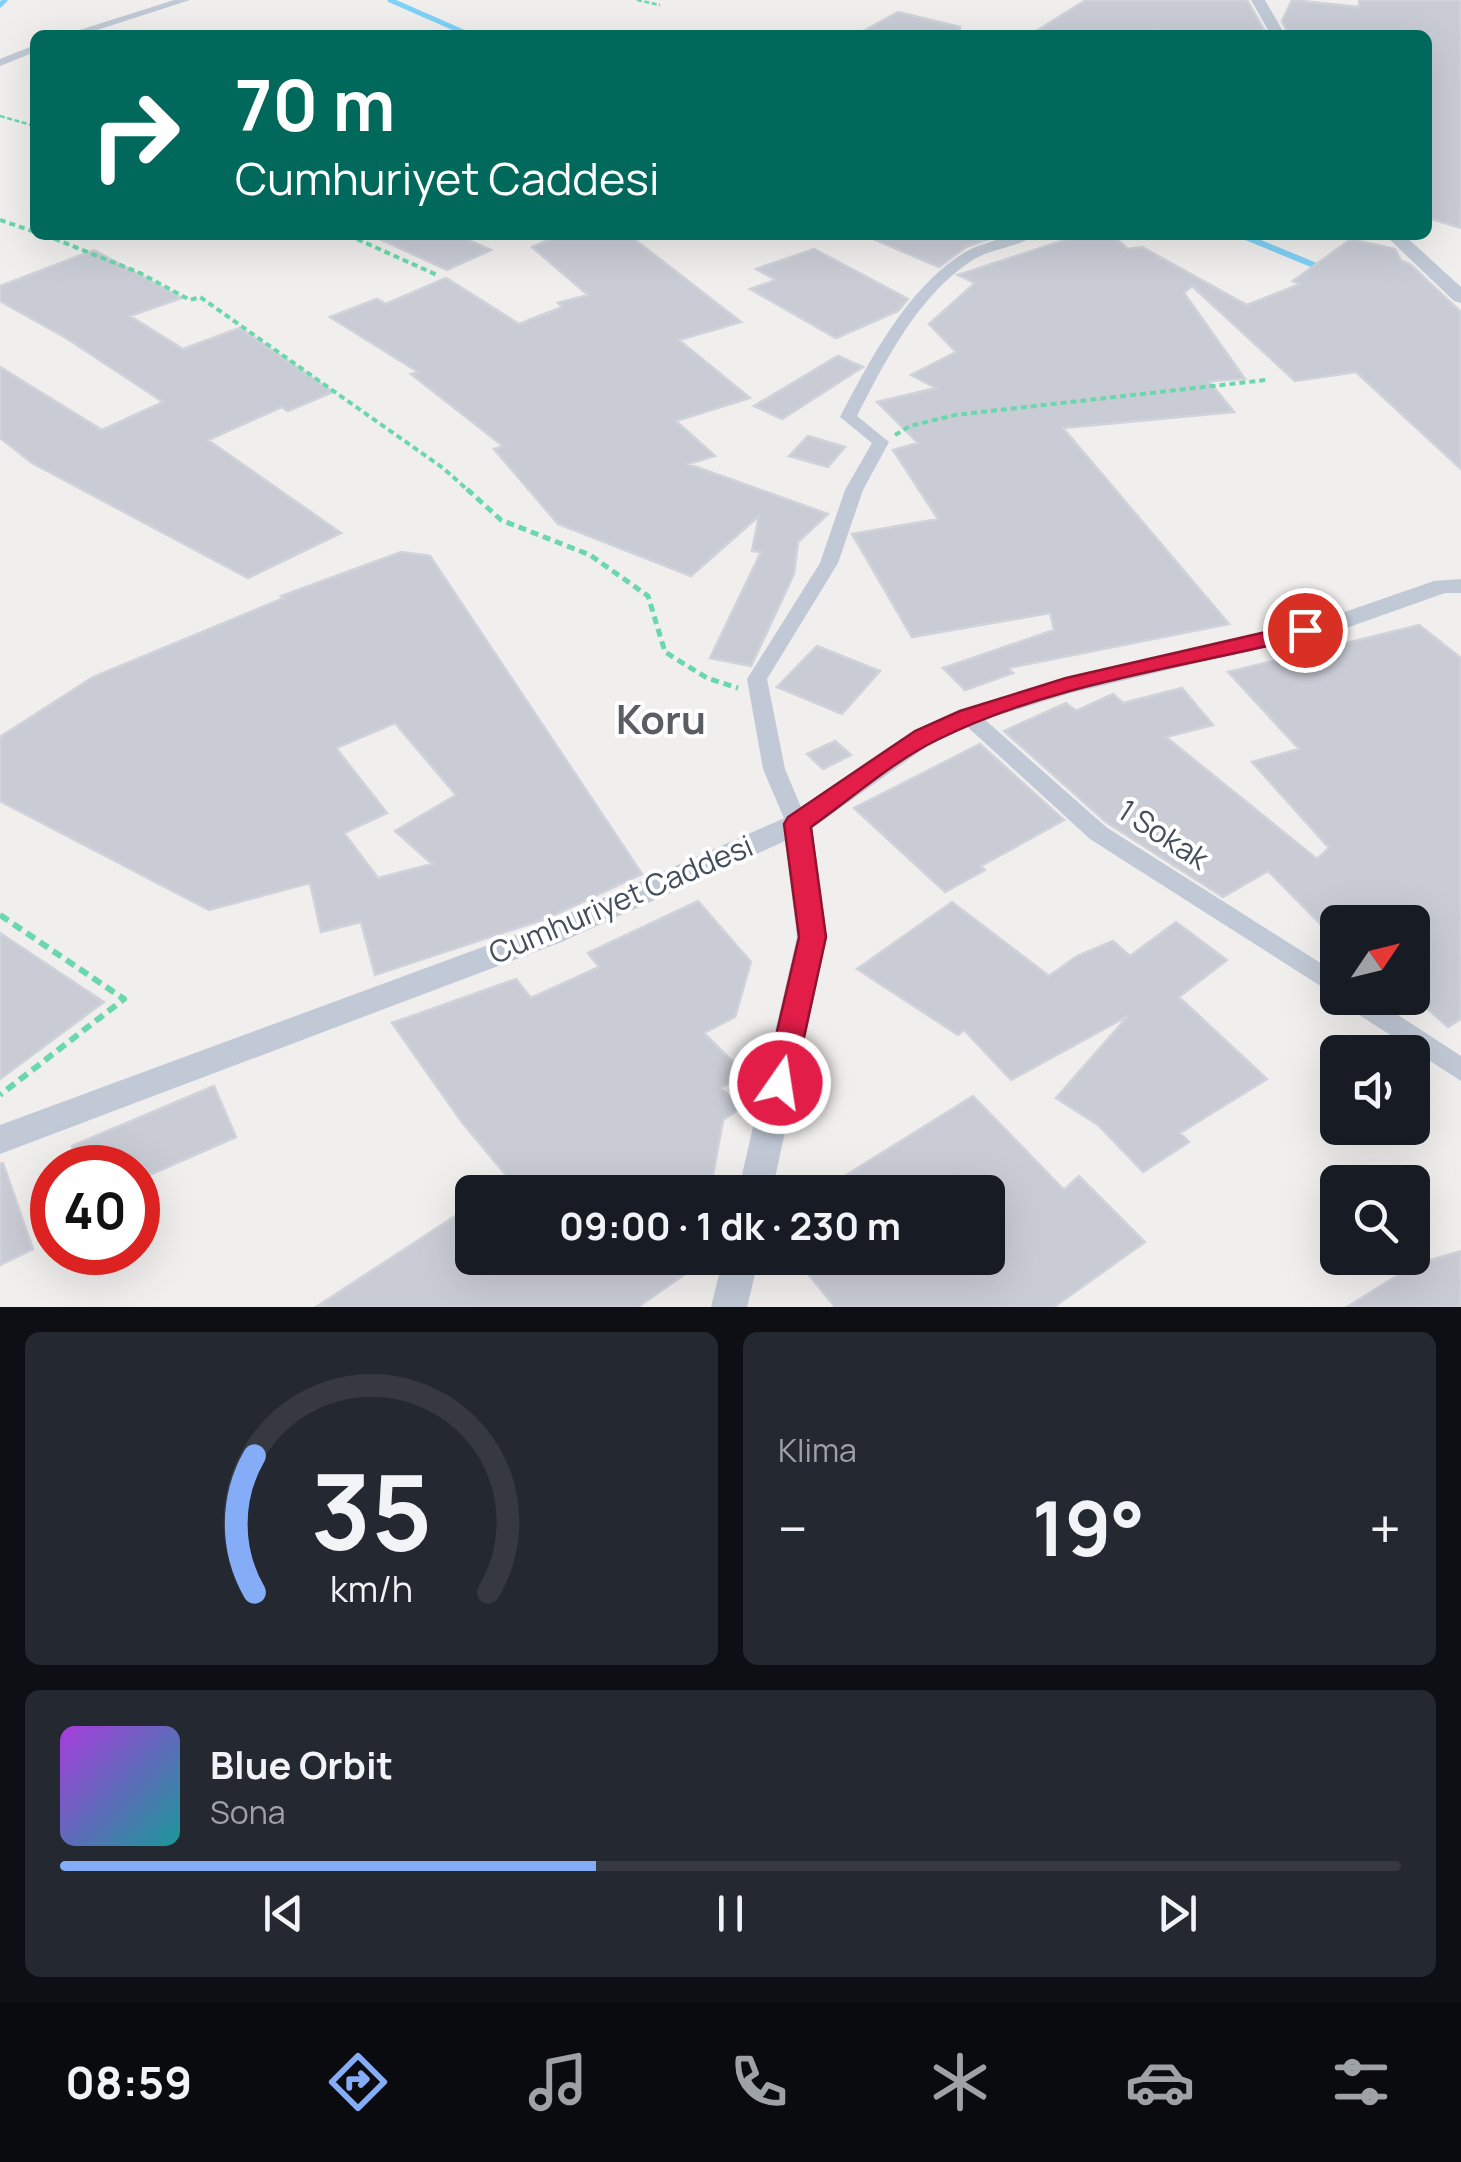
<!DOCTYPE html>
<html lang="tr">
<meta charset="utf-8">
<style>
body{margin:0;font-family:Manrope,sans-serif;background:#242831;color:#f1f3f6;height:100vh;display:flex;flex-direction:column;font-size:38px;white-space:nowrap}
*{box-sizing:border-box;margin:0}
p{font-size:32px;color:#9ea1a6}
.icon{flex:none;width:55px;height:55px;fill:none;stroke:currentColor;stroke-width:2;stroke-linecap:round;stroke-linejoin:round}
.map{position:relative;height:1307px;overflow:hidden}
.drawer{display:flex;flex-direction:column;gap:25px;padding:25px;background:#0d0f14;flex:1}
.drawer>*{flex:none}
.hud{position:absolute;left:30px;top:30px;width:1402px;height:210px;border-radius:15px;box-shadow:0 10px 40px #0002;background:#00695c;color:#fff;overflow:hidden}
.needle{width:65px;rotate:55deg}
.buttons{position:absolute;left:1320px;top:905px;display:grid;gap:20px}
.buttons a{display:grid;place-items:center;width:110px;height:110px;border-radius:15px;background:#171b24;box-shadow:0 10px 40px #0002;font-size:50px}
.speed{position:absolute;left:30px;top:1145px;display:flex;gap:20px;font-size:50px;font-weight:700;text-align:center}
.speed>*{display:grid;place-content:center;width:130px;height:130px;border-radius:50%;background:#171b24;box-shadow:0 10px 40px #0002;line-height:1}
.speed .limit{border:15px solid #d22;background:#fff;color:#111}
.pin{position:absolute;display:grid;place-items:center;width:85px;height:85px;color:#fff;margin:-42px;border:5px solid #fff;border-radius:50%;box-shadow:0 2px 10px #0007}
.me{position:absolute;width:110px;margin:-55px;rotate:13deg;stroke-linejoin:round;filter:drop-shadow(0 0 8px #0008)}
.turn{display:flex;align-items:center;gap:35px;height:210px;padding:0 40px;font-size:45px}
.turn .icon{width:130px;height:130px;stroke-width:2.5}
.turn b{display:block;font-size:70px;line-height:85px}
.big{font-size:75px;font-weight:700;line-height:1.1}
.drawer .widget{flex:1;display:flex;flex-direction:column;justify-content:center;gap:15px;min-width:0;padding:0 35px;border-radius:15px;background:#242831}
.drawer .dial{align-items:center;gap:0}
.dial svg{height:260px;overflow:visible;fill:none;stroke:#363941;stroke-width:7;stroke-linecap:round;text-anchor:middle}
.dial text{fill:#f1f3f6;stroke:none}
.song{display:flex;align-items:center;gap:30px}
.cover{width:120px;height:120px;border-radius:15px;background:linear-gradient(135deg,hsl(280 70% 55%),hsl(180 70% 35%))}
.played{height:10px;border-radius:5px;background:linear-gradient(90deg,#85acf6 40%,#363941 40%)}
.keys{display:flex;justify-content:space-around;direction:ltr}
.heat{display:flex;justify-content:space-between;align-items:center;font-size:55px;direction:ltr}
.drawer .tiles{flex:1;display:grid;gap:25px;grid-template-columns:1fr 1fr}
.widget:last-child{grid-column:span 2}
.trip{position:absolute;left:455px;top:1175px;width:550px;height:100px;border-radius:15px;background:#171b24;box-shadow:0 10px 40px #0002;font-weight:700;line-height:100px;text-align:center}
.tab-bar{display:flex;height:160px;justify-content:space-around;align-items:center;background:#090b0e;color:#9ea1a6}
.tab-bar .icon{width:70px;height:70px}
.tab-bar .on{color:#85acf6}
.tab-bar b{font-size:45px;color:#f1f3f6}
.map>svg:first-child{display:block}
</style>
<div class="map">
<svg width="1461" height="1307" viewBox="0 0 1461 1307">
<rect width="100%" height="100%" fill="#f1eeee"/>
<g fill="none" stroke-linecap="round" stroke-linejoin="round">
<path stroke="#7ed2f7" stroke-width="5" d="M390,0L470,35
M0,5L5,0"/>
<path stroke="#7ed2f7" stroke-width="6" d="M1241,235L1321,268"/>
</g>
<path fill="#c9ccd5" stroke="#d1d3db" stroke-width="2.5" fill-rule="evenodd" d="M1086,0H1247L1267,35H1181L1156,30L1155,35H1030Z
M1292,0L1359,7V0H1461V228L1428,218V35H1289L1282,21Z
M898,12L960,27L959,35H856Z
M371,235H457L491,250L447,270Z
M560,235H629L741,322L679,340L750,398L676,421L715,456L688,464L828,514L798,542L794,574L751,666L710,658L761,552L752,551L759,516L691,576L558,524L494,449L503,446L411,374L418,372L330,317L377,299L386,304L446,278L519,324L562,307L558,303L588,295L532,247Z
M864,235H1000L966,247L939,267Z
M1080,235H1112L1128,249L1142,247L1247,305L1300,284L1293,281L1351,239L1395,249L1401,261L1410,264L1461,312V469L1356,372L1295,381L1192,286L1184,293L1245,379L1209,381L1234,412L1063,428L1229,624L1008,668L1013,673L965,690L943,668L1054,630L1050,613L912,637L852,534L938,519L893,450L918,443L877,402L936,388L911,375L956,352L929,324L975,283L958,275Z
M814,249L908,299L898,311L836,338L750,289L776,280L756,269Z
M94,250L182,298L130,316L183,349L240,328L333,392L288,411L282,407L208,440L341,533L248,578L32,463L0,438V367L102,430L163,402L66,338L0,301V286Z
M838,356L863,367L782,419L754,406Z
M808,436L845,447L828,467L789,456Z
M401,552L430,556L642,874L548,918L375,975L361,922L321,932L310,883L209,910L0,801V737L93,677L284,598L281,596ZM395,723L456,795L395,831L432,864L378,878L344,833L387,813L336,748Z
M1419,625L1461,658V1019L1448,1027L1412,995V975L1430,965L1412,948V922H1338V942L1268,871L1223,897L1106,822L1004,731L1066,703L1076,711L1113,694L1123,703L1182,688L1213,725L1166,737L1317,859L1329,848L1252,762L1299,749L1228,672Z
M817,646L880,671L842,714L777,687Z
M835,741L851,755L823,769L807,754Z
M980,744L1064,820L981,866L985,870L945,892L854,808Z
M698,901L751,962L735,1017L704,1033L744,1073L721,1088L741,1108L723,1120L710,1192H520L461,1121L392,1023L516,979L531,998L599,967L588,953Z
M952,902L1049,976L1077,956L1113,941L1130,956L1176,922L1227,960L1179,997L1267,1079L1180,1133L1189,1142L1143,1172L1098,1125L1056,1098L1128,1016L1011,1080L964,1030L958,1035L857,969Z
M0,933L104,1002L0,1079Z
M214,1086L236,1137L138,1180V1168H79L72,1146Z
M973,1096L1064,1190L1079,1176L1145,1242L1054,1307H835L795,1258H988V1192H819Z
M3,1163L33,1249L0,1265V1164Z
M472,1205V1258H708L638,1307H316Z
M1461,1251V1307H1347L1414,1265Z"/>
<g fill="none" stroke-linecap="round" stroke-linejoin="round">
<path stroke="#6bd7ac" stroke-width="2.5" stroke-dasharray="5 2.5" stroke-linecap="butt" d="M637,0L660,5
M0,116L35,126"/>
<path stroke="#6bd7ac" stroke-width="4" stroke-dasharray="6 4" stroke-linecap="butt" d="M0,220L35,232
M45,235L140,273L190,300L200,297L443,468L470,492
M348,235L437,275
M895,435L910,426L955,415L1266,380"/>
<path stroke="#6bd7ac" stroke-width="5" stroke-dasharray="8 5" stroke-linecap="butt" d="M467,489L501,520L590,555L648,596L665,652L707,678L738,688"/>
<path stroke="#6bd7ac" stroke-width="6" stroke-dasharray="10 6" stroke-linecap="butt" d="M0,915L124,999L0,1095"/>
<path fill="#c0c9d5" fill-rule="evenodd" d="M174,0H190L82,35H64Z
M35,45V52L0,66V59Z
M1014,235H1035C1017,248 991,248 971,261C918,296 885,361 857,416L889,442L863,490L838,563L767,679L785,769L808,824L805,830H789L763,769L747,679L820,563L845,490L872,443L840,417C870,360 906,290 962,254C978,244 997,240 1014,235Z
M968,709L975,711L1106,827L1338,974V997L1090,839L961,721L958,716Z
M1341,998H1372L1461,1056V1081L1344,1005Z"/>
<path fill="#c0c9d5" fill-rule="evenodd" d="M1251,0H1265L1285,35H1271Z
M1385,235H1404L1461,287V303L1454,301Z
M1461,579V593H1445L1349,627L1071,693L977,722L933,742L812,828L827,937L772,1192H738L797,937L785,841L559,943L0,1154V1125L537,927L787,817L915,730L959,710L1066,678L1333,616L1434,581Z
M723,1258H759L747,1307H711Z"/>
</g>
<path fill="#e11d48" stroke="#92132f" stroke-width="2.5" d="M1305,623L1313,625L1316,630L1313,635C1189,667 1053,682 937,740C892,762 851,799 811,827L826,937L794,1083L790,1092L780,1095L769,1092L765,1083L799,937L784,824L788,817L915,731L960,711L1066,678Z"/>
<g text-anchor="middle" stroke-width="8" stroke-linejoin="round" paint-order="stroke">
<g font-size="30" fill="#444f5e" stroke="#fff">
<text transform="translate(1163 835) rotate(33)" y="10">1 Sokak</text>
<text transform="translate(621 900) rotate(-23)" y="10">Cumhuriyet Caddesi</text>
</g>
<g font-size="40" font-weight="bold" fill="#5a5e64" stroke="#fff">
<text x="661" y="734">Koru</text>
</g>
</g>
</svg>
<div class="buttons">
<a><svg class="needle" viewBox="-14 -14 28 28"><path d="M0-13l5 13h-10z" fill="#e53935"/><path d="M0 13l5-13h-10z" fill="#9ea1a6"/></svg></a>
<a><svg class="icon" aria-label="sound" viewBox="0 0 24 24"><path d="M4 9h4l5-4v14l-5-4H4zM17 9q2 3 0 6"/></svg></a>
<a><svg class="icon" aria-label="search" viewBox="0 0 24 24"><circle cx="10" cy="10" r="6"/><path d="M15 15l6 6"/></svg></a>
</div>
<div class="speed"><div class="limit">40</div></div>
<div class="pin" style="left:1305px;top:630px;background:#d93025"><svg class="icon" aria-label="arrive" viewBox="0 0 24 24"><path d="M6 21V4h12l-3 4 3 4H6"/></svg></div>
<svg class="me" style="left:780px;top:1083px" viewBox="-20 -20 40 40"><circle r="17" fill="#e11d48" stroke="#fff" stroke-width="3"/><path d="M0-11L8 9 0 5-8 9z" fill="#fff"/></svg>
<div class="trip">09:00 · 1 dk · 230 m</div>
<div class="hud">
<div class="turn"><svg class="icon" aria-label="right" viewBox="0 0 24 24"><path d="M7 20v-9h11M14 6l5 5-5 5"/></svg><div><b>70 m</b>Cumhuriyet Caddesi</div></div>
</div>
</div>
<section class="drawer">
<div class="tiles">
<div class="widget dial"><svg viewBox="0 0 100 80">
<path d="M14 69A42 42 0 1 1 86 69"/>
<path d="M14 69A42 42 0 0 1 14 27" stroke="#85acf6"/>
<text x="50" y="56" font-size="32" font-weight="700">35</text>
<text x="50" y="72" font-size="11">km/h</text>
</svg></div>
<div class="widget"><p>Klima</p>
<div class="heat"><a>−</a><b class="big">19°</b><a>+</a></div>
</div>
<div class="widget">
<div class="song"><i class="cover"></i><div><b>Blue Orbit</b><p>Sona</p></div></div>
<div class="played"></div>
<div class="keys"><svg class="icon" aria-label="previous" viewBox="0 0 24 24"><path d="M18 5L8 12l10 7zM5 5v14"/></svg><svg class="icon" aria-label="pause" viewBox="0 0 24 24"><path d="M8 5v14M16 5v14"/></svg><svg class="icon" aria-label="next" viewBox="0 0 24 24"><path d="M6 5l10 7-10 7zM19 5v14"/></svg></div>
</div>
</div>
</section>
<nav class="tab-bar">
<b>08:59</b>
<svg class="icon on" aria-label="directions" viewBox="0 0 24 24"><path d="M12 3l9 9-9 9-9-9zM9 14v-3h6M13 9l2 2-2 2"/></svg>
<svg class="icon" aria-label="music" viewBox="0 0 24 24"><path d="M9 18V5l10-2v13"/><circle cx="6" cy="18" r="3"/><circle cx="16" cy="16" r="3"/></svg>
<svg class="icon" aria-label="phone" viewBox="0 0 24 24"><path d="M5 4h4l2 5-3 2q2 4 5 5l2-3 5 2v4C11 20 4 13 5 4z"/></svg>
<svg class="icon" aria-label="climate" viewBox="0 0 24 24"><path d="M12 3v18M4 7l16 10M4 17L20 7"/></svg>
<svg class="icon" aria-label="car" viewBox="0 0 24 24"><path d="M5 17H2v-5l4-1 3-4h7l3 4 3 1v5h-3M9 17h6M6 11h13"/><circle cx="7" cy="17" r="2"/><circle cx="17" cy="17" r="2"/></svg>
<svg class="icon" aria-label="filters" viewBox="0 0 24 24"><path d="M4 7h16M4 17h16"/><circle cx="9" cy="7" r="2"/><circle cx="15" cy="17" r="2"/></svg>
</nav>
